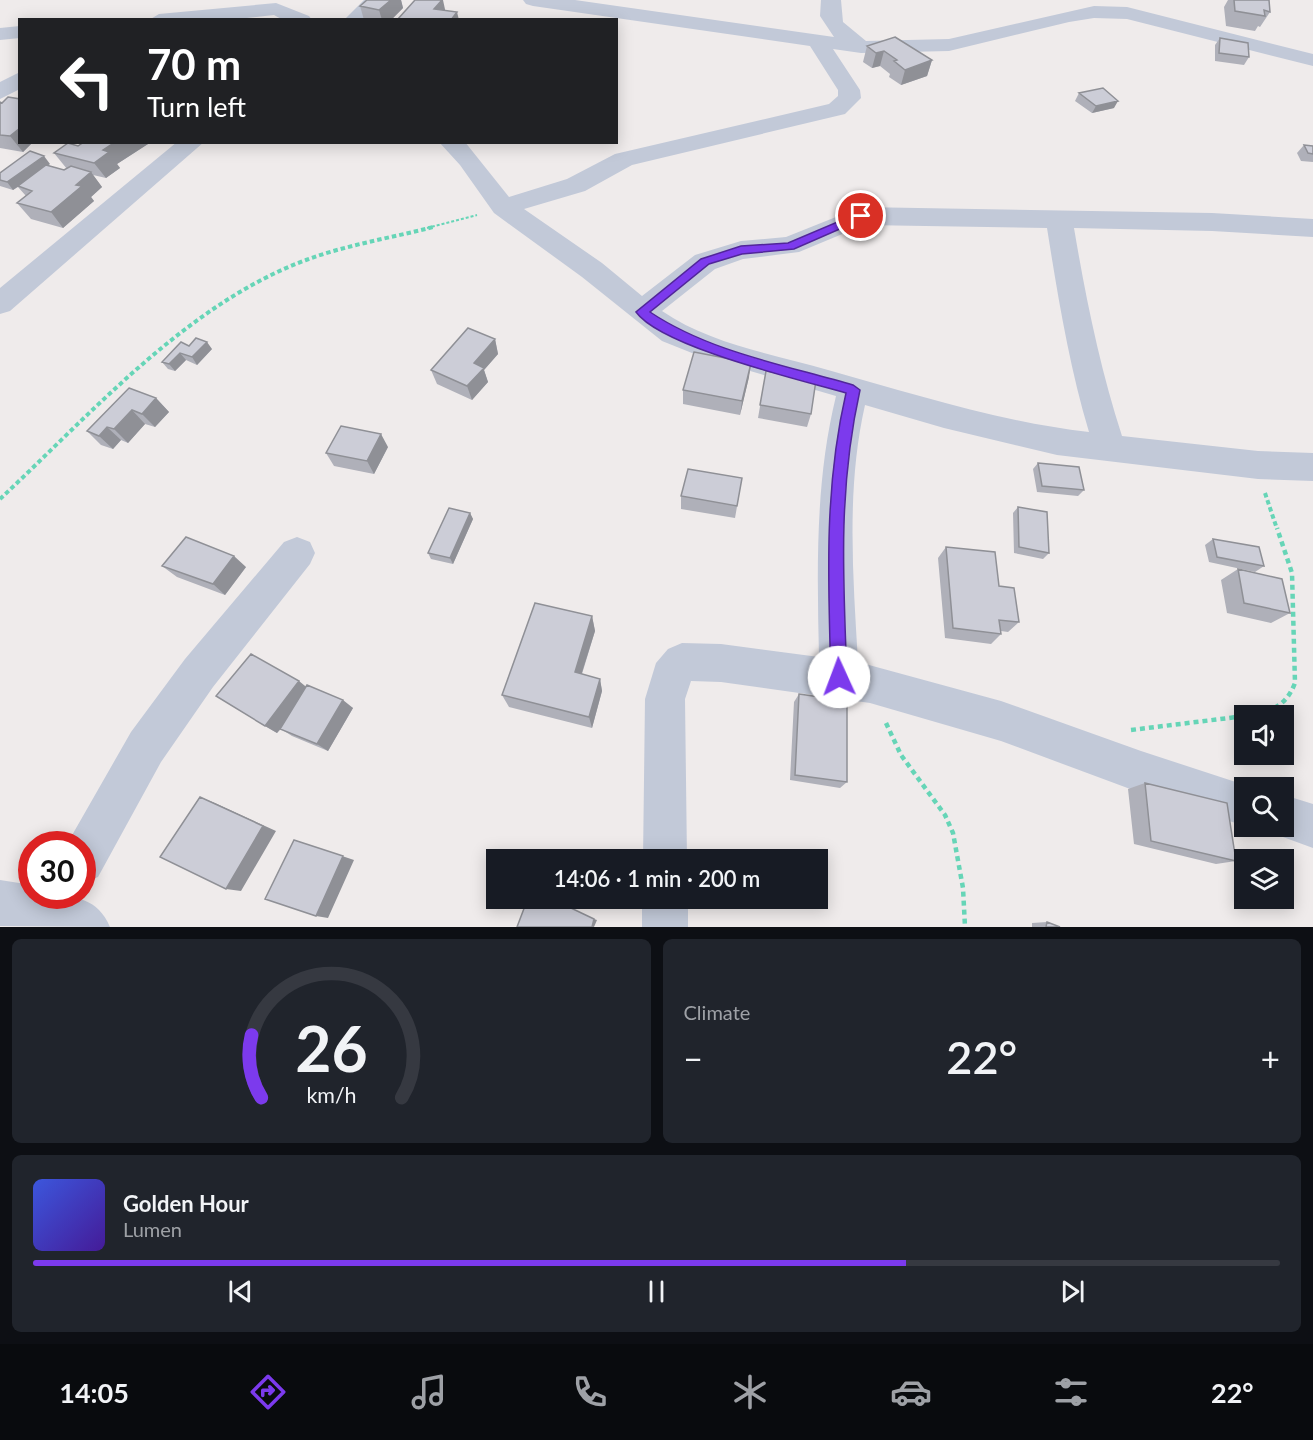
<!DOCTYPE html>
<meta charset="utf-8">
<style>
body{margin:0;font-family:Lato,sans-serif;background:#20242c;color:#f1f3f6;height:100vh;display:flex;flex-direction:column;font-size:22px;white-space:nowrap}
*{box-sizing:border-box;margin:0}
p{font-size:20px;color:#9ea1a6}
.icon{flex:none;width:33px;height:33px;fill:none;stroke:currentColor;stroke-width:2;stroke-linecap:round;stroke-linejoin:round}
.map{position:relative;height:927px;overflow:hidden}
.sheet{display:flex;flex-direction:column;gap:12px;padding:12px;background:#0d0f14;flex:1}
.sheet>*{flex:none}
.top-card{position:absolute;left:18px;top:18px;width:600px;height:126px;border-radius:0px;box-shadow:0 3px 15px #0003;background:#202124;color:#fff;overflow:hidden}
.tools{position:absolute;left:1234px;top:705px;display:grid;gap:12px}
.tools a{display:grid;place-items:center;width:60px;height:60px;border-radius:0px;background:#171b24;box-shadow:0 3px 15px #0003;font-size:30px}
.speed{position:absolute;left:18px;top:831px;display:flex;gap:12px;font-size:30px;font-weight:700;text-align:center}
.speed>*{display:grid;place-content:center;width:78px;height:78px;border-radius:50%;background:#171b24;box-shadow:0 3px 15px #0003;line-height:1}
.speed .limit{border:9px solid #d22;background:#fff;color:#111}
.pin{position:absolute;display:grid;place-items:center;width:51px;height:51px;color:#fff;margin:-26px;border:3px solid #fff;border-radius:50%;box-shadow:0 2px 6px #0007}
.me{position:absolute;width:66px;margin:-33px;rotate:358deg;stroke-linejoin:round;filter:drop-shadow(0 0 4px #0008)}
.turn{display:flex;align-items:center;gap:21px;height:126px;padding:0 30px;font-size:27px}
.turn .icon{width:78px;height:78px;stroke-width:2.5}
.turn b{display:block;font-size:42px;line-height:51px}
.big{font-size:45px;font-weight:600;line-height:1.1}
.sheet .card{flex:1;display:flex;flex-direction:column;justify-content:center;gap:9px;min-width:0;padding:0 21px;border-radius:9px;background:#20242c}
.sheet .dial{align-items:center;gap:0}
.dial svg{height:156px;overflow:visible;fill:none;stroke:#363941;stroke-width:7;stroke-linecap:round;text-anchor:middle}
.dial text{fill:#f1f3f6;stroke:none}
.song{display:flex;align-items:center;gap:18px}
.cover{width:72px;height:72px;border-radius:9px;background:linear-gradient(135deg,hsl(230 70% 55%),hsl(260 70% 35%))}
.played{height:6px;border-radius:3px;background:linear-gradient(90deg,#7c3aed 70%,#363941 70%)}
.keys{display:flex;justify-content:space-around;direction:ltr}
.heat{display:flex;justify-content:space-between;align-items:center;font-size:33px;direction:ltr}
.sheet .tiles{flex:1;display:grid;gap:12px;grid-template-columns:1fr 1fr}
.card:last-child{grid-column:span 2}
.trip{position:absolute;left:486px;top:849px;width:342px;height:60px;border-radius:0px;background:#171b24;box-shadow:0 3px 15px #0003;font-weight:600;line-height:60px;text-align:center}
.dock{display:flex;height:96px;justify-content:space-around;align-items:center;background:#090b0e;color:#9ea1a6}
.dock .icon{width:42px;height:42px}
.dock .current{color:#7c3aed}
.dock b{font-size:27px;color:#f1f3f6}
.map>svg:first-child{display:block}
</style>
<div class="map">
<svg width="1313" height="927" viewBox="0 0 1313 927">
<rect width="100%" height="100%" fill="#efebeb"/>
<g fill="none" stroke-linecap="round" stroke-linejoin="round">
<path stroke="#66d5b7" stroke-width="2" stroke-dasharray="3 2" stroke-linecap="butt" d="M427,228L477,215"/>
<path stroke="#66d5b7" stroke-width="4" stroke-dasharray="4.5 3" stroke-linecap="butt" d="M1265,493L1277,529
M0,499C91,414 187,304 306,260C346,245 391,238 433,227"/>
<path stroke="#66d5b7" stroke-width="4.5" stroke-dasharray="5 4" stroke-linecap="butt" d="M1249,716C1272,711 1286,706 1295,683L1292,573L1277,528
M886,723L901,755L945,815L953,833L963,888L965,927
M1131,730L1245,716"/>
<path fill="#c2c9d8" fill-rule="evenodd" d="M364,0H386L366,20H344Z
M523,0H575L834,37L820,16L821,0H841L843,22L866,41L949,39L1094,6L1127,7L1313,54V66L1127,19L1094,18L1069,22L949,51L861,53L833,49L860,90L861,98L845,114L632,165L585,191L524,209L602,263L642,296L695,255L741,241L786,237L861,207L1212,213L1313,219V237L1212,231L1074,228C1086,299 1100,368 1122,436L1258,451L1313,453V481L1258,479L1057,455L944,428L865,405C846,489 853,576 858,662L1001,701L1141,751L1254,788H1245V826L1141,793L1001,741L870,703L721,682L691,681L685,699L687,860H643L645,699L656,663L668,649L682,643L721,644L819,657C817,569 815,482 836,396L702,357L662,341L582,277L494,213L460,165L439,142H465L509,197L567,179L615,154L829,104L838,96V90L810,46L533,6L526,4ZM864,225L1047,228C1058,297 1069,365 1089,432C1001,422 914,394 828,370C773,354 710,344 662,311L715,269L743,259L799,252Z
M276,3L309,16L312,20H283L274,15L229,20H149L159,14Z
M20,26V38L0,40V28Z
M20,72V89L0,99V82Z
M177,142H204L10,311L0,314V288Z
M297,537L310,542L315,553L310,564L213,687L161,762L98,877L82,883V844H67L131,732L185,659L284,542Z
M1284,795L1313,804V848L1269,832L1266,826H1284Z
M0,880L32,885V896C65,896 95,892 110,927L0,926Z
M642,898H688V927H642Z"/>
</g>
<path fill="#afb0b9" d="M367,0H401L403,8L391,20H364L360,6Z
M1228,0H1269L1270,12L1260,27L1258,26L1255,31L1226,26L1224,7Z
M1220,38L1249,57L1244,65L1215,61V45Z
M867,46L932,60L927,76L901,85L889,77L890,74L880,66L872,68L863,62Z
M1079,93L1114,108L1092,113L1075,101Z
M0,102L2,103L20,142H33L23,152L0,148Z
M84,142H146L148,144L117,164L120,168L106,178L93,175L102,187L91,197L94,201L63,228L31,219L17,203L26,196L18,187L13,190L0,186V173L50,164L47,165L64,170L67,169L54,153L78,146Z
M1304,145L1313,146V162L1301,161L1297,153Z
M495,339L498,354L484,370L488,382L472,400L437,384L431,370Z
M189,346L212,349L197,365L186,360L175,371L168,369L162,362Z
M766,371L811,414L807,427L758,418Z
M749,377L740,415L683,404V390Z
M156,398L169,412L155,427L145,424L128,443L121,440L113,449L101,445L87,431Z
M388,447L374,474L334,466L326,453Z
M1038,463L1084,490L1078,496L1037,492L1033,469Z
M742,478L735,518L681,509V496Z
M1018,507L1049,553L1043,559L1014,553L1013,513Z
M470,513L473,519L453,564L431,559L428,553Z
M1213,539L1264,566L1255,572L1209,562L1205,545Z
M946,547L999,586L1019,622L1008,632L1001,631V634L991,644L945,638L938,558Z
M162,566L246,567L225,595L177,577Z
M1238,569L1290,613L1271,623L1227,613L1221,580Z
M592,616L595,631L582,674L600,679L602,691L592,728L509,707L502,695Z
M307,687L353,708L328,751L292,736L281,729L277,733L265,726Z
M799,694L847,782L840,788L790,780L794,702Z
M1145,783L1236,861L1216,864L1134,844L1128,789Z
M1047,922L1060,927H1032V923Z"/>
<path fill="#8f9096" d="M391,0H401L403,8L391,20H382L379,10Z
M442,0H443L446,14L434,9Z
M457,12L459,20H451Z
M884,51L880,66L872,68L876,53Z
M932,60L927,76L901,85L905,70Z
M1118,101L1114,108L1092,113L1096,106Z
M20,128V142H33L23,152L10,136Z
M115,142H146L148,144L117,164L120,168L106,178L94,163L103,150Z
M44,156L50,164L13,190L7,182Z
M91,172L102,187L91,197L94,201L63,228L51,212L76,185Z
M495,339L498,354L484,370L488,382L472,400L467,386L474,363Z
M207,342L212,349L197,365L192,357Z
M180,353L186,360L175,371L169,364Z
M751,363L749,377L740,415L742,401Z
M156,398L169,412L155,427L142,414Z
M132,410L145,424L128,443L114,429Z
M107,427L121,440L113,449L99,436Z
M381,434L388,447L374,474L367,461Z
M470,513L473,519L453,564L450,558Z
M234,556L246,567L225,595L213,584Z
M592,616L595,631L578,685L575,672Z
M600,679L602,691L592,728L589,717Z
M299,681L310,690L277,733L265,726Z
M343,700L353,708L328,751L317,744Z
M200,797L215,803L276,831L241,891L226,889Z
M294,840L354,860L328,918L316,916Z
M594,919L597,920L594,927H592Z"/>
<path fill="#cccdd7" stroke="#8f9096" stroke-width="1.5" d="M367,0H391L379,10L360,6Z
M415,0H442L434,9L457,12L451,20H397Z
M1234,0H1269L1270,12L1264,10L1265,16L1235,11Z
M895,37L932,60L905,70L894,61L897,60L884,51L876,53L867,46Z
M1220,38L1248,43L1249,57L1219,53Z
M1103,88L1118,101L1096,106L1079,93Z
M8,97L20,99V128L10,136L0,135V102L2,103Z
M84,142H115L103,150L109,152L94,163L54,153L68,143L78,146Z
M1304,145L1313,146V154L1308,153Z
M30,151L44,156L7,182L0,180V173Z
M46,165L64,170L71,166L91,172L76,185L82,186L51,212L17,203L32,191L18,186Z
M468,328L495,339L474,363L484,368L467,386L431,370Z
M196,338L207,342L192,357L180,353L169,364L162,362L181,342L189,346Z
M694,352L751,363L742,401L683,390Z
M766,371L816,380L811,414L760,405Z
M129,388L156,398L142,414L132,410L114,429L107,427L99,436L87,431Z
M341,426L381,434L367,461L326,453Z
M1038,463L1079,467L1084,490L1042,486Z
M688,469L742,478L737,506L681,496Z
M1018,507L1047,512L1049,553L1019,547Z
M449,508L470,513L450,558L428,553Z
M186,537L234,556L213,584L162,566Z
M1213,539L1259,547L1264,566L1217,557Z
M946,547L995,552L999,586L1014,588L1019,622L999,620L1001,634L953,628Z
M1238,569L1282,579L1290,613L1244,603Z
M535,603L592,616L575,672L600,679L589,717L502,695Z
M251,654L299,681L265,726L216,696Z
M307,685L343,700L317,744L280,729Z
M799,694L847,701V782L795,775Z
M1145,783L1227,803L1236,861L1151,841Z
M200,797L263,826L226,889L160,857Z
M294,840L343,856L316,916L265,899Z
M528,898H550L594,919L592,927H517Z
M1047,922L1060,927H1046Z"/>
<path fill="#7c3aed" stroke="#51269a" stroke-width="1.5" d="M861,212L865,213V218L794,249L742,254L709,264L650,312C710,352 785,365 853,385L860,390C838,489 843,577 847,677L845,683L839,685L834,683L831,677C828,580 824,488 846,393C801,380 661,347 636,312L701,259L741,246L788,243Z"/>
</svg>
<div class="tools">
<a><svg class="icon" aria-label="sound" viewBox="0 0 24 24"><path d="M4 9h4l5-4v14l-5-4H4zM17 9q2 3 0 6"/></svg></a>
<a><svg class="icon" aria-label="search" viewBox="0 0 24 24"><circle cx="10" cy="10" r="6"/><path d="M15 15l6 6"/></svg></a>
<a><svg class="icon" aria-label="layers" viewBox="0 0 24 24"><path d="M12 4l9 5-9 5-9-5zM3 14l9 5 9-5"/></svg></a>
</div>
<div class="speed"><div class="limit">30</div></div>
<div class="pin" style="left:861px;top:216px;background:#d93025"><svg class="icon" aria-label="arrive" viewBox="0 0 24 24"><path d="M6 21V4h12l-3 4 3 4H6"/></svg></div>
<svg class="me" style="left:839px;top:677px" viewBox="-20 -20 40 40"><circle r="19" fill="#fff"/><path d="M0-13L10 11 0 6-10 11z" fill="#7c3aed"/></svg>
<div class="trip">14:06 · 1 min · 200 m</div>
<div class="top-card">
<div class="turn"><svg class="icon" aria-label="left" viewBox="0 0 24 24"><path d="M17 20v-9H6M10 6l-5 5 5 5"/></svg><div><b>70 m</b>Turn left</div></div>
</div>
</div>
<section class="sheet">
<div class="tiles">
<div class="card dial"><svg viewBox="0 0 100 80">
<path d="M14 69A42 42 0 1 1 86 69"/>
<path d="M14 69A42 42 0 0 1 9 37" stroke="#7c3aed"/>
<text x="50" y="56" font-size="32" font-weight="700">26</text>
<text x="50" y="72" font-size="11">km/h</text>
</svg></div>
<div class="card"><p>Climate</p>
<div class="heat"><a>−</a><b class="big">22°</b><a>+</a></div>
</div>
<div class="card">
<div class="song"><i class="cover"></i><div><b>Golden Hour</b><p>Lumen</p></div></div>
<div class="played"></div>
<div class="keys"><svg class="icon" aria-label="previous" viewBox="0 0 24 24"><path d="M18 5L8 12l10 7zM5 5v14"/></svg><svg class="icon" aria-label="pause" viewBox="0 0 24 24"><path d="M8 5v14M16 5v14"/></svg><svg class="icon" aria-label="next" viewBox="0 0 24 24"><path d="M6 5l10 7-10 7zM19 5v14"/></svg></div>
</div>
</div>
</section>
<nav class="dock">
<b>14:05</b>
<svg class="icon current" aria-label="directions" viewBox="0 0 24 24"><path d="M12 3l9 9-9 9-9-9zM9 14v-3h6M13 9l2 2-2 2"/></svg>
<svg class="icon" aria-label="music" viewBox="0 0 24 24"><path d="M9 18V5l10-2v13"/><circle cx="6" cy="18" r="3"/><circle cx="16" cy="16" r="3"/></svg>
<svg class="icon" aria-label="phone" viewBox="0 0 24 24"><path d="M5 4h4l2 5-3 2q2 4 5 5l2-3 5 2v4C11 20 4 13 5 4z"/></svg>
<svg class="icon" aria-label="climate" viewBox="0 0 24 24"><path d="M12 3v18M4 7l16 10M4 17L20 7"/></svg>
<svg class="icon" aria-label="car" viewBox="0 0 24 24"><path d="M5 17H2v-5l4-1 3-4h7l3 4 3 1v5h-3M9 17h6M6 11h13"/><circle cx="7" cy="17" r="2"/><circle cx="17" cy="17" r="2"/></svg>
<svg class="icon" aria-label="filters" viewBox="0 0 24 24"><path d="M4 7h16M4 17h16"/><circle cx="9" cy="7" r="2"/><circle cx="15" cy="17" r="2"/></svg>
<b>22°</b>
</nav>
